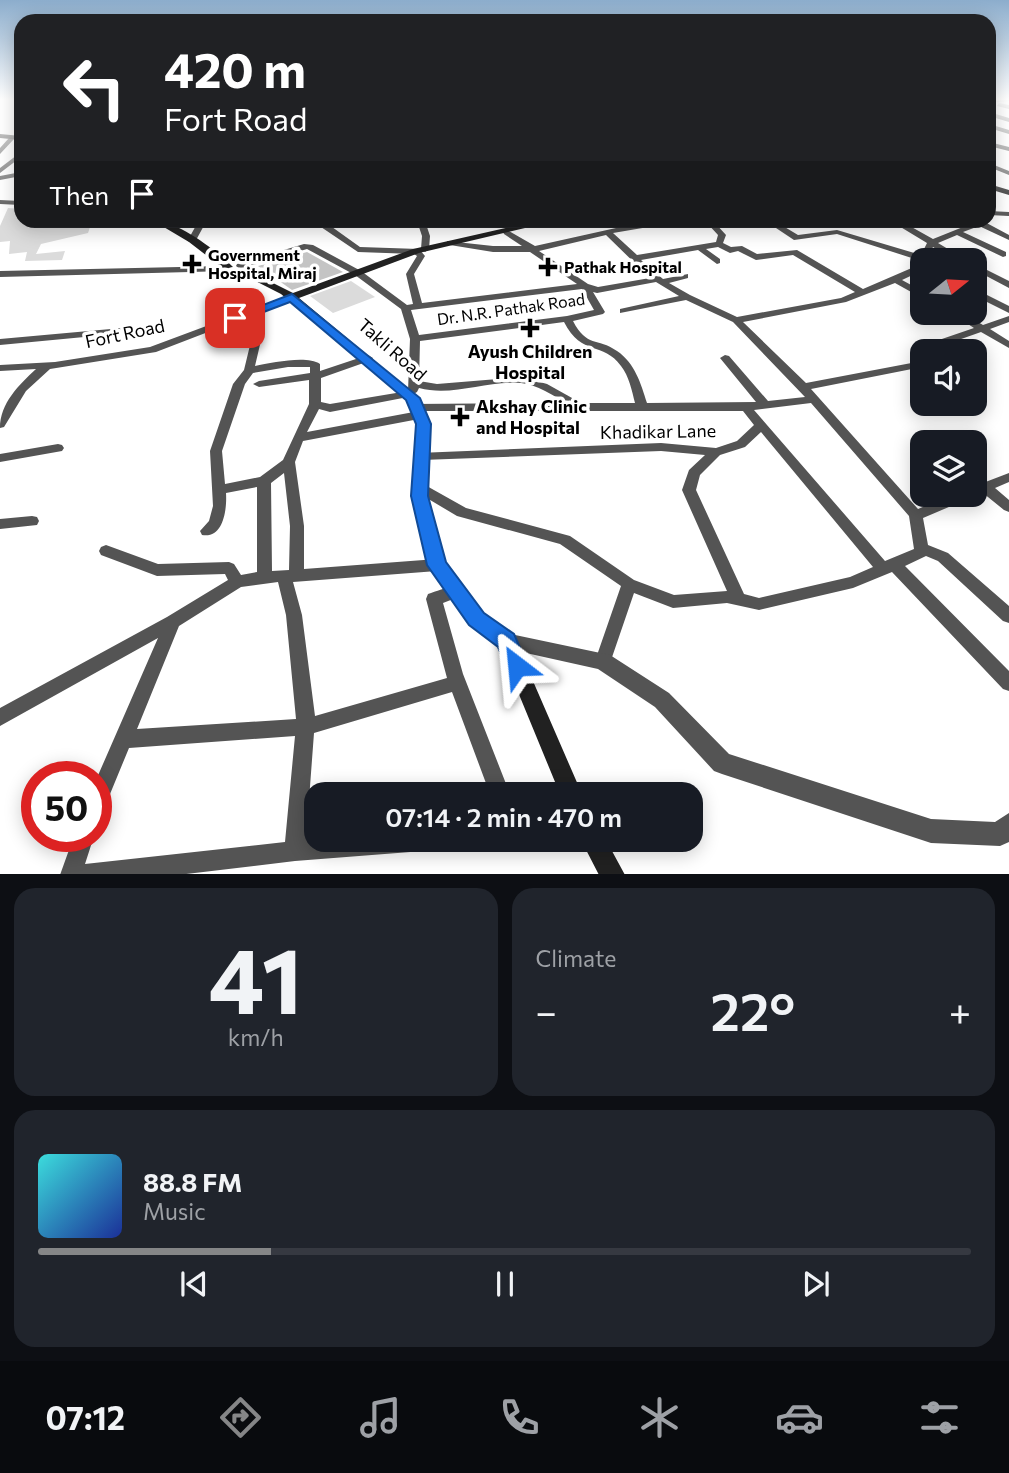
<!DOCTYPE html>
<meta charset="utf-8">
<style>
body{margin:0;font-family:Commissioner,sans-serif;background:#20242c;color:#f1f3f6;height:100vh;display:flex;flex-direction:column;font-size:26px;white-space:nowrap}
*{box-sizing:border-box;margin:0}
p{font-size:23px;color:#9ea1a6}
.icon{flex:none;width:38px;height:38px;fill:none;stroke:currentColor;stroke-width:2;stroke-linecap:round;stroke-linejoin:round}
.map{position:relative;height:874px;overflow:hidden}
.sheet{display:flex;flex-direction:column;gap:14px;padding:14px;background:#0d0f14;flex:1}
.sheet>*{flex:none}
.top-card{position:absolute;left:14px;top:14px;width:982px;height:214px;border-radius:21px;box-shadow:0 4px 18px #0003;background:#202124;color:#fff;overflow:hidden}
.needle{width:46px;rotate:72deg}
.fabs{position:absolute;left:910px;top:248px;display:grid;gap:14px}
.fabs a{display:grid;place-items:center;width:77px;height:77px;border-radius:14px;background:#171b24;box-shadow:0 4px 18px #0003;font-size:35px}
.speed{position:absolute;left:21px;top:761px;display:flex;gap:14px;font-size:35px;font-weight:700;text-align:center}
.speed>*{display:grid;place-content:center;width:91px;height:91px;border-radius:50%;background:#171b24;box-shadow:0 4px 18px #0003;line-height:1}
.speed .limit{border:10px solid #d22;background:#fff;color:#111}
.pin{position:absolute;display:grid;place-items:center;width:60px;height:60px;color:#fff;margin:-30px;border-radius:14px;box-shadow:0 4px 10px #0006}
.me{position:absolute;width:77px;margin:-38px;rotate:331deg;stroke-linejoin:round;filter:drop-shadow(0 0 5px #0008)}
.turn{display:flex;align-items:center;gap:24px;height:147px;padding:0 35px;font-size:32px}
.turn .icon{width:91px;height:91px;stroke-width:2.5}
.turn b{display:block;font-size:49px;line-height:60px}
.then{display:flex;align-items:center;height:66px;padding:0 35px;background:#0003;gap:14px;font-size:26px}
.big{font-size:52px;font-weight:600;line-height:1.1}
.sheet .tile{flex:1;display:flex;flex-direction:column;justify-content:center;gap:10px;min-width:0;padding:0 24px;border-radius:21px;background:#20242c}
.sheet .dial{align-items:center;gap:0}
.dial b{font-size:91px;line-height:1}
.song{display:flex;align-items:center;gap:21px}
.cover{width:84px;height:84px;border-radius:10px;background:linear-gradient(135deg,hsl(180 70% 55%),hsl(230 70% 35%))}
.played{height:7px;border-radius:4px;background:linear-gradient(90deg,#858687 25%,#363941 25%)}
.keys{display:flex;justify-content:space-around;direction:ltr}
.heat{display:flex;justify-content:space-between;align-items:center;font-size:38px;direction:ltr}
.sheet .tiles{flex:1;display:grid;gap:14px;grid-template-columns:1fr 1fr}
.tile:last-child{grid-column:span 2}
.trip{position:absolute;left:304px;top:782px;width:399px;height:70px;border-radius:21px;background:#171b24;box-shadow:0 4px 18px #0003;font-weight:600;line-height:70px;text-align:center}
.dock{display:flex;height:112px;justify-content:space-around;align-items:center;background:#090b0e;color:#9ea1a6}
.dock .icon{width:49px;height:49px}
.dock .current{color:#858687}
.dock b{font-size:32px;color:#f1f3f6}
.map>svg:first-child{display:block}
</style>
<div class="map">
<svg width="1009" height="875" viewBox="0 0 1009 875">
<rect width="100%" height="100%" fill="#fff"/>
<path fill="#dbdbdb" d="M8,208L21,209V220L92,221L88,233L41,244L36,254L65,251L62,260L25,261L27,252L9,254L10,241L0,242V226Z
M351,281L375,297L333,313L310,296Z"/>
<path fill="#c4c4c4" d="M307,252L343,272L292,290L258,266Z"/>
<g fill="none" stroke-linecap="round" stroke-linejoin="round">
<path fill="#545454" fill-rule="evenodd" d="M999,103L1009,105V109L997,106Z
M989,112L1009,118V122L989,116Z
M9,138L14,139L0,154V148Z
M989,142L1009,147V151L989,146Z
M21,152V157L0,173V168Z
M989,163L1009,171V175L989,167Z
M21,172V176L0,180V176Z
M0,200L21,201V205L0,204Z
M989,211L1009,212V216L989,215Z
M199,220H207L195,242H189L188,240Z
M658,220H751L747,222L715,223L726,235L723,243L731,247L742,246L757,254L797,250L863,289L914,267L918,260L837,234L794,240L764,220H773L798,235L837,230L921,255L927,243L889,220H899L933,239L973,223L970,220H981L1009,235V240L979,226L963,232L1006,252V256L1003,257L957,235L938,243L968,261H957L933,247L926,261H922L921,271L902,280L922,291V298L895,283L846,302L743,322L806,383L922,361V367L811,389L918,509L951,495H972L970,498L923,518L928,545L948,553L1009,606V623L1003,621L938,561L926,556L905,566L1009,671V691L1003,689L892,572L853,588L759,610L727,603L673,608L634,593L609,666L603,668L597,666L595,661L621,586L560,544L457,516L415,491L413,488L415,485H425L466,508L570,536L634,580L674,595L727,591L682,490L689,470L705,455L661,451L422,460L416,456L418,453L661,443L716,448L737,441L754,425L743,411H416L410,407L412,404L566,403C553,395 537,385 521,383C487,380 453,397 419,388L417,392L408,397L330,412L319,409L307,432L419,411L425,415L419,419L303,441L295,462L304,526V569L437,559L442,561L444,565L442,569L437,571L293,582L302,615L315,716L447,678L426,599L428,594C438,591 452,584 461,588L464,592L461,596L443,603L463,674L510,794H490L452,692L314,733L306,840H446L443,847L436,850L295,861L178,875H60L74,836H94L85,864L285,842L295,736L129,748L103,811L96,814V780L158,638L0,726V708L167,617L228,580L225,574L157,576L101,555L99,551L101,547L106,545L158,564L229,562L234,564L241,575L257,572V487L226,493C227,508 224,539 202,535L200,531L209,521L213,506L210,451L233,384L244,370L252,337L234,322L156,352L50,369L26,391L4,427L0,428C0,403 19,385 36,369L0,371V365L55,362L150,347L292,294L297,297L295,299L242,319L262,336L255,366C272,363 306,355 320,364V371L368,355L373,358L372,360L321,378V402L330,404L408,391L410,339L401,309L355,275L307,249L240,269L236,266L237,264L304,244L313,245L361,271L407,305L413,304L406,274L417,256L414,254L358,252L321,227H301L297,225L298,223H534L538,225L534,227H427L430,236L429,249L425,252L421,249L422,236L419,227H332L360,247L419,249L425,256L414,274L422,303L577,284L530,252H493L450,245H447V241L493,246H522L504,234L503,232L507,230L535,246L634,224ZM672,223H707L718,235L716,242L637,255L613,233ZM606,235L650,278L598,287L588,284L539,251ZM718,247L730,253L738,251L756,260L793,255L855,292L841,298L737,317L690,295L669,283L688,278V274L663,279L641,260L698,250L717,264L720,263V259L706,249ZM656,282L679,296L620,309V313L686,300L733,322L805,397L768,401L729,356L725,355L720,358L756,402L647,403C641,384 635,363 617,351C597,337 587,348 573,321L603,314L605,312L593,292L597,293ZM582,289L594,310L567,316L419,335L411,310ZM564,322C582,357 603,341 621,366C629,376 632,391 635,403H581L547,384L522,377L437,384L419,381L420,341ZM288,367H310V373L259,381L253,384L259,387L309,380V404L283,460L260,477L225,484L222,451L245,384L253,373ZM811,403L909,516L914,549L885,561L754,410ZM761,432L873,567L850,577L759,598L744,594L696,490L700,475L720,455L745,447ZM284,473L290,526L289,570L272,571L271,483ZM278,582L286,615L296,719L137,729L179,626L241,587Z
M975,264L1009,281V288L975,270Z
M225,266L229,269L228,271L0,277V271Z
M975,289L1009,306V313L975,296Z
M951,313H963L983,325L1009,316V322L990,329L1009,341V348L981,332L947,344L954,352H943L935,343L936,341L974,328Z
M133,327L137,328V332L0,345V339Z
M58,444L62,445L64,448L62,451L0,462V454Z
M1009,473V482L995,488L1009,500V512L1004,510L983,493L973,495L975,486Z
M32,516L37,517L39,521L37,525L0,529V519Z"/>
<path fill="#545454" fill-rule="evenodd" d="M989,99H1009V101L989,103Z
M989,124L1009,130V134L989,128Z
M506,633L610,655L669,693L729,754L931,819L995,822L1009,813V842L1000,846L931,843L722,774L714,771L655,707L598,669L499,647L497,641L499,635Z"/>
<path fill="#212121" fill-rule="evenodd" d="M0,134L21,136V140L0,138Z
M989,184L1009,190V195L989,189Z
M152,220C176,220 216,250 233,267L224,269L189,242Z
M541,220H559L419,253L299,298L419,398L430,424L427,496L445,563L482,614L513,635L582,794H560L499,646L470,624L428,565L411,496L416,424L406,400L281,294L234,270L243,268L293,293L413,249Z
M581,840H606L625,875H599Z"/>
</g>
<linearGradient id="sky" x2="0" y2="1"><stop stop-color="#8cadcc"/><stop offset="0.45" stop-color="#fff"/><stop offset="1" stop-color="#fff" stop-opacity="0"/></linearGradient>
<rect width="1009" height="221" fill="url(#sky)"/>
<path fill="#1a73e8" stroke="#114b97" stroke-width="2" d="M292,294L420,398L431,424L428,496L446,562L484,613L514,634L528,666L525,673L517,676L509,673L498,647L469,625L427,565L411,496L416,424L406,400L290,302L240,321H231L229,318Z"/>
<g fill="#000" stroke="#fff" stroke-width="2.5">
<path d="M188.5 253.5h7v7h7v7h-7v7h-7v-7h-7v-7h7z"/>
<path d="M544.5 256.5h7v7h7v7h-7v7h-7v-7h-7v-7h7z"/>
<path d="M526.5 317.5h7v7h7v7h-7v7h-7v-7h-7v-7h7z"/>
<path d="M456.5 406.5h7v7h7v7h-7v7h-7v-7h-7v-7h7z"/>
</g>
<g text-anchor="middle" stroke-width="7" stroke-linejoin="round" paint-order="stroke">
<g font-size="16" font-weight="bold" fill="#000" stroke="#fff" text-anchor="start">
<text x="208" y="261">Government<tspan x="208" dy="18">Hospital, Miraj</tspan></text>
<text x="564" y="273">Pathak Hospital</text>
</g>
<g font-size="16" fill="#000" stroke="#fff">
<text transform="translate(511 309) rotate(-8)" y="6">Dr. N.R. Pathak Road</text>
</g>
<g font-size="18" fill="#000" stroke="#fff">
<text transform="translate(125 334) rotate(-12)" y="6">Fort Road</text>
<text transform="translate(392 350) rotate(41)" y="6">Takli Road</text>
<text transform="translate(658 432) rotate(-1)" y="6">Khadikar Lane</text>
</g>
<g font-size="18" font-weight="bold" fill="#000" stroke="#fff">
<text x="530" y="358">Ayush Children<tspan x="530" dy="21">Hospital</tspan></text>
<text x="476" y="413" text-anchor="start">Akshay Clinic<tspan x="476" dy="21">and Hospital</tspan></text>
</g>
</g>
</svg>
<div class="fabs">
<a><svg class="needle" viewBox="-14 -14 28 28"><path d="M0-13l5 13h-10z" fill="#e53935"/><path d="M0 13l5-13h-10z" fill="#9ea1a6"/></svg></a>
<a><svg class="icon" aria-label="sound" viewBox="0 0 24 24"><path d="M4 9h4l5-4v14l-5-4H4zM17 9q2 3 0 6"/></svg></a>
<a><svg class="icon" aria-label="layers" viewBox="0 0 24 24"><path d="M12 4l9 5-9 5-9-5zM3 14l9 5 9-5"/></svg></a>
</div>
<div class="speed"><div class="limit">50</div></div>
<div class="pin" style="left:235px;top:318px;background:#d93025"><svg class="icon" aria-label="arrive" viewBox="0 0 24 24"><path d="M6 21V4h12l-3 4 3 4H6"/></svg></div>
<svg class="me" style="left:517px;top:666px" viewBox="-20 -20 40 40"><path d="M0-17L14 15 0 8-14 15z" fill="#1a73e8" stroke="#fff" stroke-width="4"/></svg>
<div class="trip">07:14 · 2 min · 470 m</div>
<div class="top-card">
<div class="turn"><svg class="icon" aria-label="left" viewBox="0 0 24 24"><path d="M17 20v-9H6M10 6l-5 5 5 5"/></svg><div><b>420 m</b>Fort Road</div></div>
<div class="then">Then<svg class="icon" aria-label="arrive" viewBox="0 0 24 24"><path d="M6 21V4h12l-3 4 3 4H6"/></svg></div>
</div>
</div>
<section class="sheet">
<div class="tiles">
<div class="tile dial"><b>41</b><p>km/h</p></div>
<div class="tile"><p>Climate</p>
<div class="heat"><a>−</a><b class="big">22°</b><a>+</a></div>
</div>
<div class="tile">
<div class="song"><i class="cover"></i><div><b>88.8 FM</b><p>Music</p></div></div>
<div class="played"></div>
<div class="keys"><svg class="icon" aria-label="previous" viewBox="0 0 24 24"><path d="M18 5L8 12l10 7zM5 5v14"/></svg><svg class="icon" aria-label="pause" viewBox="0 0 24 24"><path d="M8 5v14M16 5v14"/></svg><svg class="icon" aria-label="next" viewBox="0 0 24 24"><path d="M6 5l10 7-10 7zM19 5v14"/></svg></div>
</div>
</div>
</section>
<nav class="dock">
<b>07:12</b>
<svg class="icon current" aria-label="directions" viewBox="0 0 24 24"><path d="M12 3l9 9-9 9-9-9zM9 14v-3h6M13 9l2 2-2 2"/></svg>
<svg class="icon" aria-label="music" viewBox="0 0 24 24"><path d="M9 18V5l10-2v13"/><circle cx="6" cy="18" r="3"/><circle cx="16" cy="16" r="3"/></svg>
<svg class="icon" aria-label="phone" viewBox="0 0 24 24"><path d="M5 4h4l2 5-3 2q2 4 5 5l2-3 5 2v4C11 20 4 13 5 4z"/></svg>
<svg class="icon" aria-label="climate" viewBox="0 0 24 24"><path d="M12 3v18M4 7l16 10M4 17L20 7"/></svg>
<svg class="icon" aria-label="car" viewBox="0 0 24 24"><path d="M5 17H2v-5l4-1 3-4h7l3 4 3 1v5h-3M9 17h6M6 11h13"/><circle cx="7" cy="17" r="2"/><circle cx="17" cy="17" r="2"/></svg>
<svg class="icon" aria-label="filters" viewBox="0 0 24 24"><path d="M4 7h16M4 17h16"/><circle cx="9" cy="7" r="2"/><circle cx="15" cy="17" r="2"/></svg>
</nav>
